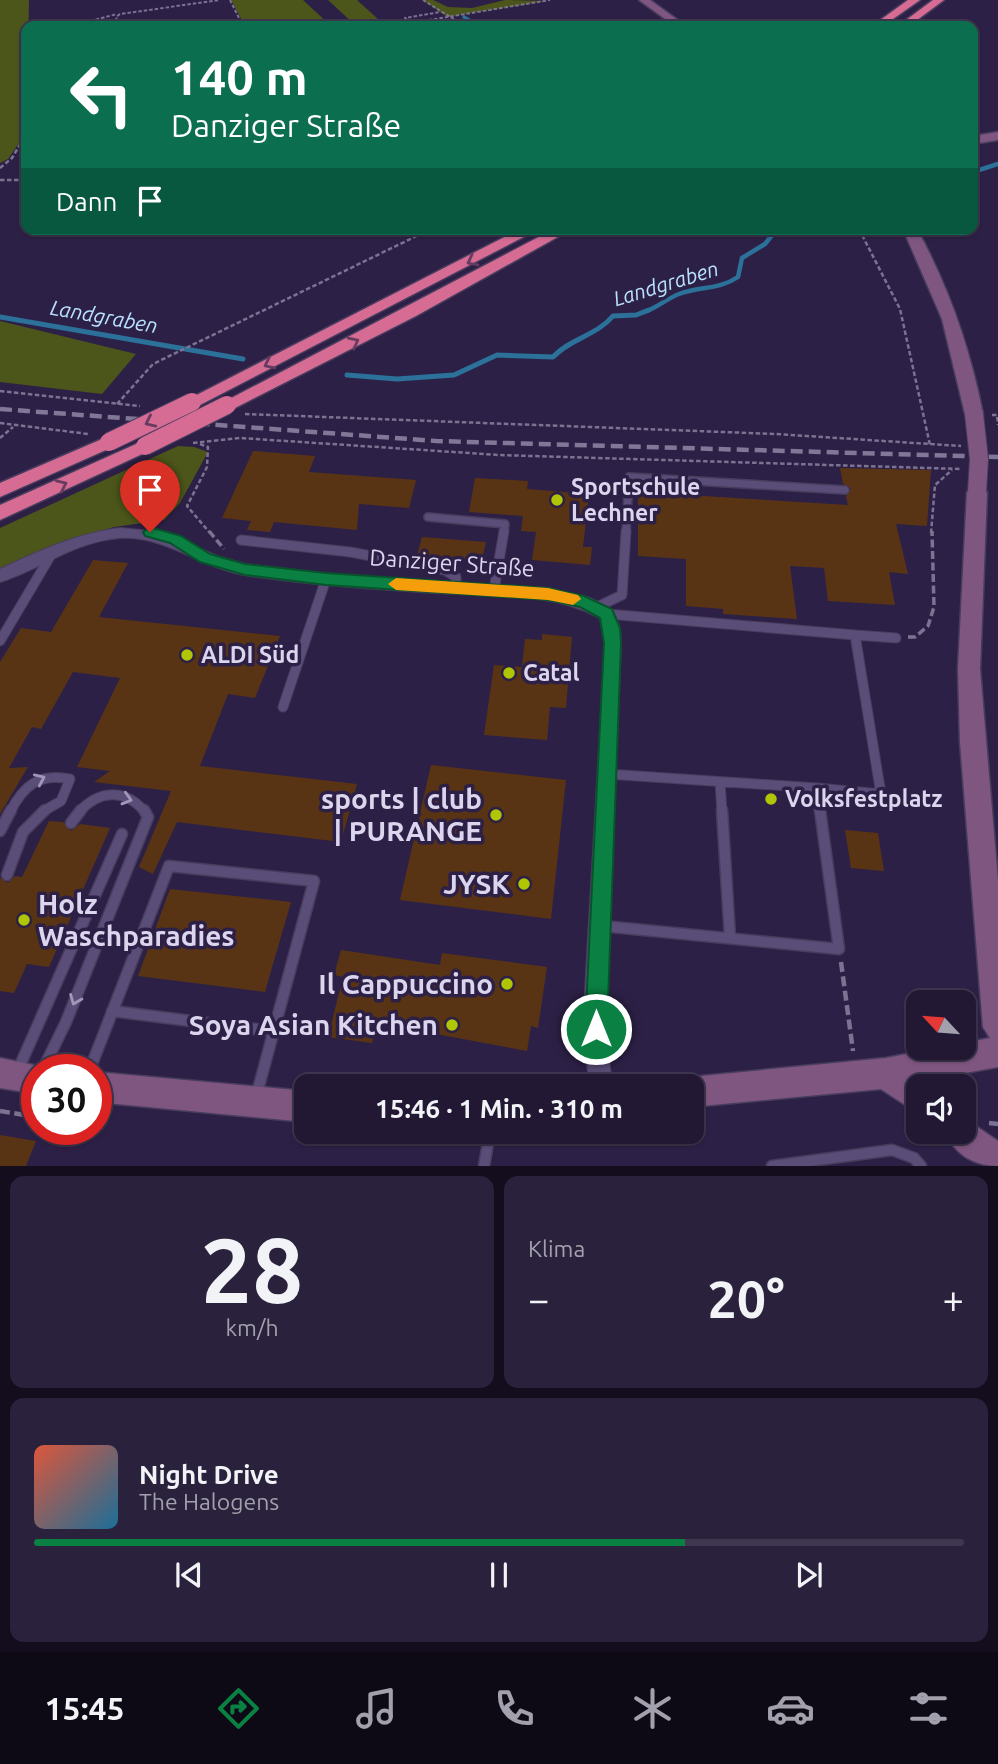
<!DOCTYPE html>
<html lang="de">
<meta charset="utf-8">
<style>
body{margin:0;font-family:Ubuntu,sans-serif;background:#2a213c;color:#f1f3f6;height:100vh;display:flex;flex-direction:column;font-size:26px;white-space:nowrap}
*{box-sizing:border-box;margin:0}
p{font-size:23px;color:#a2a0ac}
.icon{flex:none;width:38px;height:38px;fill:none;stroke:currentColor;stroke-width:2;stroke-linecap:round;stroke-linejoin:round}
.map{position:relative;height:1166px;overflow:hidden}
.details{display:flex;flex-direction:column;gap:10px;padding:10px;background:#130d1d;flex:1}
.details>*{flex:none}
.banner{position:absolute;left:21px;top:21px;width:957px;height:214px;border-radius:14px;box-shadow:0 2px 5px #0004,0 0 0 2px #3f374f;background:#0b6e4f;color:#fff;overflow:hidden}
.needle{width:46px;rotate:296deg}
.controls{position:absolute;left:906px;top:990px;display:grid;gap:14px}
.controls a{display:grid;place-items:center;width:70px;height:70px;border-radius:14px;background:#221834;box-shadow:0 2px 5px #0004,0 0 0 2px #3f374f;font-size:35px}
.speed{position:absolute;left:21px;top:1054px;display:flex;gap:14px;font-size:35px;font-weight:700;text-align:center}
.speed>*{display:grid;place-content:center;width:91px;height:91px;border-radius:50%;background:#221834;box-shadow:0 2px 5px #0004,0 0 0 2px #3f374f;line-height:1}
.speed .limit{border:10px solid #d22;background:#fff;color:#111}
.pin{position:absolute;display:grid;place-items:center;width:60px;height:60px;color:#fff;margin:-72px -30px;border-radius:50% 50% 50% 0;rotate:-45deg;box-shadow:0 0 7px #0007}
.pin .icon{rotate:45deg}
.me{position:absolute;width:77px;margin:-38px;rotate:0deg;stroke-linejoin:round;filter:drop-shadow(0 0 5px #0008)}
.turn{display:flex;align-items:center;gap:24px;height:147px;padding:0 35px;font-size:32px}
.turn .icon{width:91px;height:91px;stroke-width:2.5}
.turn b{display:block;font-size:49px;line-height:60px}
.then{display:flex;align-items:center;height:66px;padding:0 35px;background:#0003;gap:14px;font-size:26px}
.big{font-size:52px;font-weight:700;line-height:1.1}
.details .card{flex:1;display:flex;flex-direction:column;justify-content:center;gap:10px;min-width:0;padding:0 24px;border-radius:14px;background:#2a213c}
.details .dial{align-items:center;gap:0}
.dial b{font-size:91px;line-height:1}
.song{display:flex;align-items:center;gap:21px}
.cover{width:84px;height:84px;border-radius:10px;background:linear-gradient(135deg,hsl(10 70% 55%),hsl(200 70% 35%))}
.played{height:7px;border-radius:4px;background:linear-gradient(90deg,#0b8043 70%,#3f374f 70%)}
.keys{display:flex;justify-content:space-around;direction:ltr}
.heat{display:flex;justify-content:space-between;align-items:center;font-size:38px;direction:ltr}
.details .tiles{flex:1;display:grid;gap:10px;grid-template-columns:1fr 1fr}
.card:last-child{grid-column:span 2}
.trip{position:absolute;left:294px;top:1074px;width:410px;height:70px;border-radius:14px;background:#221834;box-shadow:0 2px 5px #0004,0 0 0 2px #3f374f;font-weight:700;line-height:70px;text-align:center}
.tabs{display:flex;height:112px;justify-content:space-around;align-items:center;background:#0e0a15;color:#a2a0ac}
.tabs .icon{width:49px;height:49px}
.tabs .current{color:#0b8043}
.tabs b{font-size:32px;color:#f1f3f6}
.map>svg:first-child{display:block}
</style>
<div class="map">
<svg width="998" height="1166" viewBox="0 0 998 1166">
<rect width="100%" height="100%" fill="#2d2046"/>
<path fill="#4c551a" d="M0,0H29L26,133L8,159L0,163Z
M231,0H303L331,26H245Z
M328,0H357L379,20L354,24Z
M423,0H433L448,7L472,8L505,0L546,1L447,17Z
M0,321L136,354L102,394L0,382Z
M178,446L194,447L208,452L180,503L164,520L114,527L81,537L0,573V528Z"/>
<g fill="none" stroke-linecap="round" stroke-linejoin="round">
<path stroke="#2b7199" stroke-width="3.5" d="M464,17L479,26"/>
<path stroke="#2b7199" stroke-width="4.5" d="M973,172L998,164
M644,312C657,308 666,299 679,294C699,286 719,290 738,277L742,258L765,244L777,229"/>
<path stroke="#2b7199" stroke-width="5" d="M0,317L243,359
M347,375L397,379L454,375L497,355L553,357C571,338 596,336 613,316L636,315L649,310"/>
</g>
<path fill="#593414" d="M253,451L315,456L309,472L416,480L409,508L359,504L357,530L274,522L270,532L247,530L251,521L222,518Z
M840,468L931,470L927,526L896,524L908,574L889,572L895,605L828,601L824,568L790,566L797,619L723,614V609L686,606V559L638,556V492L848,505L846,496L851,488L843,484Z
M475,478L528,481L527,489L589,494L583,547H592L590,565L532,560L536,532L521,531L523,516L469,512Z
M422,537L486,542L482,561L417,556Z
M93,560L128,563L99,617L280,636L255,698L228,694L200,766L357,784L341,842L177,822L153,874L139,867L171,791L94,782L110,771L77,767L120,678L73,672L41,729L32,727L9,768L28,767L0,814V662L21,628L51,632Z
M542,634L572,637L566,708L550,707L547,740L484,735L494,665L522,667L525,639L542,640Z
M431,765L566,780L551,919L400,900Z
M49,821L63,822L71,831L80,824L110,828L49,967L27,964L14,993L0,991V878L8,883L15,876L22,877Z
M845,830L878,833L884,871L851,868Z
M170,889L291,902L265,992L138,976Z
M341,950L440,965L442,953L547,967L538,1028L531,1026L527,1051L377,1023L372,1043L328,1037L343,977L334,975Z
M0,1135L36,1141L26,1166H0Z"/>
<g fill="none" stroke-linecap="round" stroke-linejoin="round">
<defs>
<path id="lane-far2" d="M428,517L505,524L504,533
M626,533L629,477L845,490"/>
<path id="lane-far1" d="M241,540L350,552L445,570L456,577V588
M494,590L504,531
M597,607L622,595L626,531
M607,614L855,635L881,794L817,788
M855,635L896,638
M0,641L51,555
M283,707L326,579
M607,774L817,788L820,812
M720,782L722,812
M10,812C24,785 39,773 70,779L61,801L42,812
M79,812C99,790 125,788 145,812"/>
<path id="lane" d="M722,810L730,937
M71,823L81,810
M0,831L11,810
M7,875L23,832L45,810
M602,926L839,949L820,810
M112,1011L271,1031
M43,1069L66,1022L148,817L144,810
M90,1069L169,866L314,881L256,1097
M18,1070L122,834
M484,1166L490,1132
M772,1166L892,1150L914,1158L921,1166"/>
<path id="street" d="M120,528L162,532L217,556L245,564L358,577L548,588L590,598L613,610L620,628L621,643L607,991V1048L613,1087H590L585,1048V991L605,643L600,618C550,591 489,596 434,593C372,589 311,585 250,576C203,570 167,535 119,538C74,542 41,569 0,582V569C39,551 77,533 120,528Z"/>
<path id="secondary" d="M639,0H650L686,26H675Z
M998,132V140L973,144V136Z
M903,229H917C949,288 970,348 983,414L980,418L974,419L965,414L942,319Z
M977,486L987,492L980,669L998,881V1067L921,1081L928,1087H919V1114L881,1089L691,1107V1087H678L680,1081L691,1077L886,1058L937,1048H964V1043L990,1038L983,1027L960,742L958,669L967,492Z
M0,1058L48,1068L37,1069V1094L0,1088Z
M96,1072L306,1091V1122L96,1102Z
M964,1118L998,1141V1166C975,1166 955,1155 945,1132H964Z"/>
<path id="highway" d="M908,0H920L883,26H872Z
M933,0H944L909,26H898Z
M520,229H539L198,406H186L183,402Z
M554,229H572L416,316L233,409L227,410L218,405Z
M109,436L115,438L118,442L115,446L0,497V483Z
M145,440L154,446L151,450L0,520V505Z"/>
</defs>
<use href="#lane-far2" stroke="#493d5e" stroke-width="10"/>
<use href="#lane-far1" stroke="#493d5e" stroke-width="11"/>
<use href="#lane" stroke="#493d5e" stroke-width="13"/>
<use href="#street" stroke="#493d5e" stroke-width="2"/>
<use href="#secondary" stroke="#493d5e" stroke-width="3"/>
<use href="#highway" stroke="#493d5e" stroke-width="3"/>
<path stroke="#7c7292" stroke-width="2" stroke-dasharray="3.5 2" stroke-linecap="butt" d="M230,0L243,26
M423,0L465,26
M411,23L405,18L440,12
M87,26L94,20L117,14
M119,26L116,17L120,14L220,0
M414,26L411,23L550,0
M24,138L26,134"/>
<path stroke="#7c7292" stroke-width="2.5" stroke-dasharray="4.5 2.5" stroke-linecap="butt" d="M0,168L12,158L25,136
M0,180H26
M859,229L900,309L930,445
M0,391L140,406
M117,404L153,364L431,229
M245,414L776,434L961,446
M992,415H997L998,425
M0,423L88,434
M0,438L13,427
M193,443L240,438L499,455L961,469
M200,444L208,447L207,467L187,506L210,533
M931,533L935,485L952,470"/>
<path stroke="#7c7292" stroke-width="3.5" stroke-dasharray="8 3.5" stroke-linecap="butt" d="M209,531L224,549
M908,637H915L928,626L934,607L932,531"/>
<path stroke="#7c7292" stroke-width="4.5" stroke-dasharray="10 4.5" stroke-linecap="butt" d="M841,962L853,1051
M0,1111L37,1117
M989,1123L998,1124"/>
<use href="#lane-far2" stroke="#5a4d78" stroke-width="7"/>
<use href="#lane-far1" stroke="#5a4d78" stroke-width="9"/>
<use href="#lane" stroke="#5a4d78" stroke-width="10"/>
<use href="#street" fill="#5a4d78" fill-rule="evenodd"/>
<use href="#secondary" fill="#7f5680" fill-rule="evenodd"/>
<use href="#highway" fill="#d66c94" fill-rule="evenodd"/>
<path stroke="#817897" stroke-width="4.5" stroke-dasharray="12 6" stroke-linecap="butt" d="M0,409L436,441L998,457"/>
<defs>
<path id="secondary-bridge" d="M974,414L979,459L977,492"/>
<path id="highway-bridge" d="M109,442L192,402
M145,446L227,405"/>
</defs>
<use href="#secondary-bridge" stroke="#493d5e" stroke-width="20" stroke-linecap="butt"/>
<use href="#highway-bridge" stroke="#493d5e" stroke-width="20" stroke-linecap="butt"/>
<use href="#secondary-bridge" stroke="#7f5680" stroke-width="18"/>
<use href="#highway-bridge" stroke="#d66c94" stroke-width="18"/>
</g>
<defs><path id="oneway-chevron" d="M-2-3.5L2.5 0L-2 3.5" fill="none" stroke-width="1.6" stroke-linecap="round" stroke-linejoin="round" transform="scale(1.75)"/></defs>
<g stroke="#683b61">
<use href="#oneway-chevron" transform="translate(472 261) rotate(152)"/>
<use href="#oneway-chevron" transform="translate(354 342) rotate(-27)"/>
<use href="#oneway-chevron" transform="translate(269 364) rotate(154)"/>
<use href="#oneway-chevron" transform="translate(150 422) rotate(155)"/>
<use href="#oneway-chevron" transform="translate(62 485) rotate(-25)"/>
</g>
<g stroke="#a198b9">
<use href="#oneway-chevron" transform="translate(40 779) rotate(-24)"/>
<use href="#oneway-chevron" transform="translate(127 799) rotate(16)"/>
<use href="#oneway-chevron" transform="translate(75 1000) rotate(112)"/>
</g>
<path fill="#0b8043" stroke="#07532c" stroke-width="2" d="M150,527L181,536L210,554L245,564L326,573L548,588L584,596L612,609L620,628L621,643L607,1029L604,1037L596,1040L588,1037L585,1029L604,643L600,618L580,607L548,600L326,585L245,575L200,562L170,543L145,536L143,532Z"/>
<path fill="#f59e0b" d="M396,578L548,588L578,595L581,599L573,605L548,600L396,590L388,584Z"/>
<g fill="#afc506" stroke="#2d2046" stroke-width="2.5">
<circle cx="557" cy="500" r="7"/>
<circle cx="187" cy="655" r="7"/>
<circle cx="509" cy="673" r="7"/>
<circle cx="771" cy="799" r="7"/>
<circle cx="496" cy="815" r="7"/>
<circle cx="524" cy="884" r="7"/>
<circle cx="24" cy="920" r="7"/>
<circle cx="507" cy="984" r="7"/>
<circle cx="452" cy="1025" r="7"/>
</g>
<g text-anchor="middle" stroke-width="7" stroke-linejoin="round" paint-order="stroke">
<g font-size="21" font-style="italic" fill="#b8e2ff" stroke="#2d2046">
<text transform="translate(666 284) rotate(-17)" y="7">Landgraben</text>
<text transform="translate(104 317) rotate(10)" y="7">Landgraben</text>
</g>
<g font-size="23" font-weight="bold" fill="#dbd5ee" stroke="#2d2046" text-anchor="start">
<text x="571" y="495">Sportschule<tspan x="571" dy="26">Lechner</tspan></text>
<text x="201" y="663">ALDI Süd</text>
<text x="523" y="681">Catal</text>
<text x="785" y="807">Volksfestplatz</text>
</g>
<g font-size="23" fill="#dbd5ee" stroke="#2d2046">
<text transform="translate(452 563) rotate(4)" y="8">Danziger Straße</text>
</g>
<g font-size="28" font-weight="bold" fill="#dbd5ee" stroke="#2d2046" text-anchor="end">
<text x="482" y="809">sports | club<tspan x="482" dy="32">| PURANGE</tspan></text>
<text x="510" y="894">JYSK</text>
<text x="38" y="914" text-anchor="start">Holz<tspan x="38" dy="32">Waschparadies</tspan></text>
<text x="493" y="994">Il Cappuccino</text>
<text x="438" y="1035">Soya Asian Kitchen</text>
</g>
</g>
</svg>
<div class="controls">
<a><svg class="needle" viewBox="-14 -14 28 28"><path d="M0-13l5 13h-10z" fill="#e53935"/><path d="M0 13l5-13h-10z" fill="#a2a0ac"/></svg></a>
<a><svg class="icon" aria-label="sound" viewBox="0 0 24 24"><path d="M4 9h4l5-4v14l-5-4H4zM17 9q2 3 0 6"/></svg></a>
</div>
<div class="speed"><div class="limit">30</div></div>
<div class="pin" style="left:150px;top:532px;background:#d93025"><svg class="icon" aria-label="arrive" viewBox="0 0 24 24"><path d="M6 21V4h12l-3 4 3 4H6"/></svg></div>
<svg class="me" style="left:596px;top:1029px" viewBox="-20 -20 40 40"><circle r="17" fill="#0b8043" stroke="#fff" stroke-width="3"/><path d="M0-11L8 9 0 5-8 9z" fill="#fff"/></svg>
<div class="trip">15:46 · 1 Min. · 310 m</div>
<div class="banner">
<div class="turn"><svg class="icon" aria-label="left" viewBox="0 0 24 24"><path d="M17 20v-9H6M10 6l-5 5 5 5"/></svg><div><b>140 m</b>Danziger Straße</div></div>
<div class="then">Dann<svg class="icon" aria-label="arrive" viewBox="0 0 24 24"><path d="M6 21V4h12l-3 4 3 4H6"/></svg></div>
</div>
</div>
<section class="details">
<div class="tiles">
<div class="card dial"><b>28</b><p>km/h</p></div>
<div class="card"><p>Klima</p>
<div class="heat"><a>−</a><b class="big">20°</b><a>+</a></div>
</div>
<div class="card">
<div class="song"><i class="cover"></i><div><b>Night Drive</b><p>The Halogens</p></div></div>
<div class="played"></div>
<div class="keys"><svg class="icon" aria-label="previous" viewBox="0 0 24 24"><path d="M18 5L8 12l10 7zM5 5v14"/></svg><svg class="icon" aria-label="pause" viewBox="0 0 24 24"><path d="M8 5v14M16 5v14"/></svg><svg class="icon" aria-label="next" viewBox="0 0 24 24"><path d="M6 5l10 7-10 7zM19 5v14"/></svg></div>
</div>
</div>
</section>
<nav class="tabs">
<b>15:45</b>
<svg class="icon current" aria-label="directions" viewBox="0 0 24 24"><path d="M12 3l9 9-9 9-9-9zM9 14v-3h6M13 9l2 2-2 2"/></svg>
<svg class="icon" aria-label="music" viewBox="0 0 24 24"><path d="M9 18V5l10-2v13"/><circle cx="6" cy="18" r="3"/><circle cx="16" cy="16" r="3"/></svg>
<svg class="icon" aria-label="phone" viewBox="0 0 24 24"><path d="M5 4h4l2 5-3 2q2 4 5 5l2-3 5 2v4C11 20 4 13 5 4z"/></svg>
<svg class="icon" aria-label="climate" viewBox="0 0 24 24"><path d="M12 3v18M4 7l16 10M4 17L20 7"/></svg>
<svg class="icon" aria-label="car" viewBox="0 0 24 24"><path d="M5 17H2v-5l4-1 3-4h7l3 4 3 1v5h-3M9 17h6M6 11h13"/><circle cx="7" cy="17" r="2"/><circle cx="17" cy="17" r="2"/></svg>
<svg class="icon" aria-label="filters" viewBox="0 0 24 24"><path d="M4 7h16M4 17h16"/><circle cx="9" cy="7" r="2"/><circle cx="15" cy="17" r="2"/></svg>
</nav>
